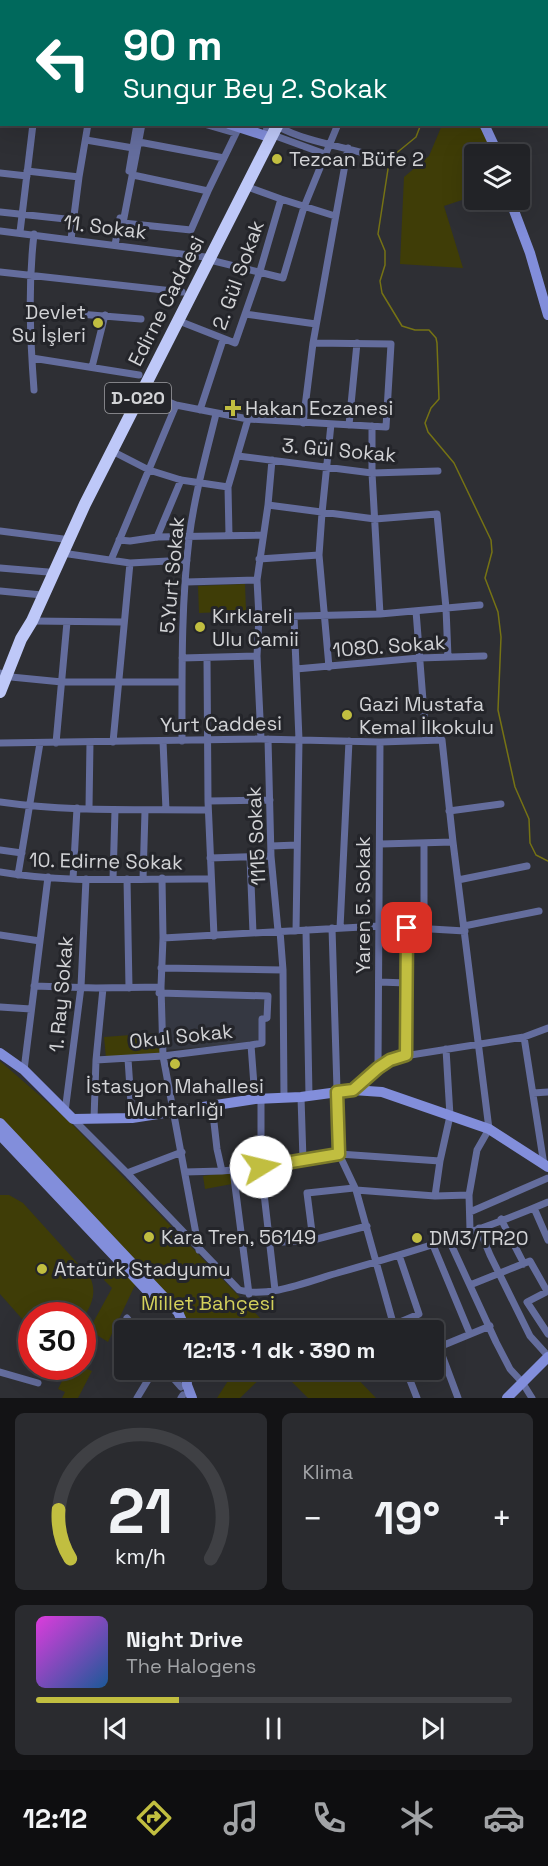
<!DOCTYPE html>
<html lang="tr">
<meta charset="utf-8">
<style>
body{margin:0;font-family:"Space Grotesk",sans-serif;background:#2a2b2f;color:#f1f3f6;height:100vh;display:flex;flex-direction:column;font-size:22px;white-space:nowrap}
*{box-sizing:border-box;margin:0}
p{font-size:20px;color:#a2a4a7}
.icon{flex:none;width:33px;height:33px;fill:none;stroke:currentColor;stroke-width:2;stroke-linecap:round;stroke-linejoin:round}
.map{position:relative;height:1398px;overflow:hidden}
.drawer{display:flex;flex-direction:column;gap:15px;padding:15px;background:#131315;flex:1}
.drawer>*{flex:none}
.hud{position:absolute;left:0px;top:0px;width:549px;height:126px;box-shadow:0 6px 24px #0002,0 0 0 2px #3f4044;background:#00695c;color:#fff;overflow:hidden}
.controls{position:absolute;left:464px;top:144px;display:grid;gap:12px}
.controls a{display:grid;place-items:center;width:66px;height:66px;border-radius:6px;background:#222327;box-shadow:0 6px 24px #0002,0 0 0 2px #3f4044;font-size:30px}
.speed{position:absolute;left:18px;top:1302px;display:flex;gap:12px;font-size:30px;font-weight:700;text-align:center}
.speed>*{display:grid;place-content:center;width:78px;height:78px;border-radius:50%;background:#222327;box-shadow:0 6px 24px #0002,0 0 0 2px #3f4044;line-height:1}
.speed .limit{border:9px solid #d22;background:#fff;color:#111}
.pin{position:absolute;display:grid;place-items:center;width:51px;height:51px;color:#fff;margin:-26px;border-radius:12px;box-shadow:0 3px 9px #0006}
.me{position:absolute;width:66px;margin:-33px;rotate:81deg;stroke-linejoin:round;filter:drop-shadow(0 0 4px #0008)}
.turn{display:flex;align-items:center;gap:21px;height:126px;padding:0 24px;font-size:27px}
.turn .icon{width:78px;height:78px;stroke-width:2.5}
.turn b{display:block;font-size:42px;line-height:51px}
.big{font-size:45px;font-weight:700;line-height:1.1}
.drawer .widget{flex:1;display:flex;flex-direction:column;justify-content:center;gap:9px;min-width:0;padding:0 21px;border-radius:9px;background:#2a2b2f}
.drawer .dial{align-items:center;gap:0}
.dial svg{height:156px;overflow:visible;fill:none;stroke:#3f4044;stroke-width:7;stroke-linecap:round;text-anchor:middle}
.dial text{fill:#f1f3f6;stroke:none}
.song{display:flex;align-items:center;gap:18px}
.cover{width:72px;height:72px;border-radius:9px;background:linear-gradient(135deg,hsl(300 70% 55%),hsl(210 70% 35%))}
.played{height:6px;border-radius:3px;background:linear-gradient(90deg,#c1be40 30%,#3f4044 30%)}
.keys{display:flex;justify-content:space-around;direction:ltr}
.heat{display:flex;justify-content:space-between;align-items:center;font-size:33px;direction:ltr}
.drawer .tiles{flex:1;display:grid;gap:15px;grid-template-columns:1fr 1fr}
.widget:last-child{grid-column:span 2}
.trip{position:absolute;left:114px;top:1320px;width:330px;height:60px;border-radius:6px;background:#222327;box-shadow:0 6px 24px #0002,0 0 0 2px #3f4044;font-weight:700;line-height:60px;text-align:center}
.dock{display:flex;height:96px;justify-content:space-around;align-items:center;background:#0e0e10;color:#a2a4a7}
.dock .icon{width:42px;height:42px}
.dock .on{color:#c1be40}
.dock b{font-size:27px;color:#f1f3f6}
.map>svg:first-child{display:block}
</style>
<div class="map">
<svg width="548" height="1398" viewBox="0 0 548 1398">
<rect width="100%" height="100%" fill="#2e2f34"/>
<path fill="#353842" d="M161,993L268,996L267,1018L262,1019V1043L163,1050Z"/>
<path fill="#3f3d07" d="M442,125H480L494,154H474V196L444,206L463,268L400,264L404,177L429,156Z
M245,584L246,611L199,613L198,586Z
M158,1033L160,1053L106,1058L104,1037Z
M0,1061L69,1121L263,1321L308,1327L312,1330H191L143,1270L0,1118Z
M230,1172L232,1184L205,1189L203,1176Z
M0,1195H9L23,1203L90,1277C97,1292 92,1305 83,1318L82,1316H32L31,1329L0,1294Z
M120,1263L137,1281L108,1342L89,1330L112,1288L104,1280Z
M69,1367H82L92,1371L78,1398H62L65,1392L58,1389Z
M230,1370H269L240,1398H217L233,1373Z
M280,1370H349L376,1398H308Z"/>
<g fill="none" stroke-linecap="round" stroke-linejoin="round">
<path stroke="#767314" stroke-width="1.5" d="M383,0L384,2
M421,124L416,137L394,155L388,169L378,234L385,251V265L380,281L382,293L402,326L415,330H429L436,338L437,343L439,399L431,408L425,423L428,432L454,463L491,540L492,552L485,578L498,612L501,637L498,710L515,787L529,819L530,843L536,855L548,861"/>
<path stroke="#646d9d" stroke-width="7" d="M279,2V0
M142,124L123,223L191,230L208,191L239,127
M204,124L235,133
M277,126C308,143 344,146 377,157
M273,135L325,154
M266,136L267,124
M86,140L133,148
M139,142L224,158
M27,171L79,177L71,239
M129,171L137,124
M0,173L27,176
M133,175L208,191
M79,177L88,124
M281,199L335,216
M0,212L75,220
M0,231L205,257
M20,232L33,124
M115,245L120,218
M210,260L283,278L304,207L338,124
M0,272L182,292
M29,310L141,319
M245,314L316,324
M179,321L235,343L260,271L281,199L248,187
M32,358L139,375
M92,367L105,315
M34,390C30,337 28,287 34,234
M142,391L176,405L248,419L386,427L391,344L313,343L348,148
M200,410L223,340
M303,423L313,343
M349,425L357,343
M372,426V473L380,614
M112,451L149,470L181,480L228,487
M238,456L372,473L438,471
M268,505L375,519L437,514L446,608L448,657
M0,531L63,539
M229,535L228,487L248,419
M157,537L181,480
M119,540L130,541L157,537L263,535
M62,553L130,563L187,560
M259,559L319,555
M111,560L176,405
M0,568L48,572
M186,582L257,580
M0,591L42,595
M416,611L426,739
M259,617L380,614L480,605
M294,617L299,740L296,931
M32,621L123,622
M182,658L257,656
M207,658L208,801L214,936
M329,667L319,555L322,513L331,424
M296,669L419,658L484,656
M0,673L11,677L62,682H182
M261,739L257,656L259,617L257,580L268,505L272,460
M268,739L271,856L278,931
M163,741L166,810
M182,741C182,674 181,606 189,539C194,497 206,455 216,414
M113,742L130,563
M0,743L261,739L380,742L442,740L453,842L381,844
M56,743L67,622
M208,801L270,800
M0,802C69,812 139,809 208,810
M89,808L90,742
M449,811L501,804
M453,842L489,1129L477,1150L469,1195L470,1230
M271,846L297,845
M0,850L22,853
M250,857L253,933
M210,858L271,856
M0,872C69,884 141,878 211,879
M18,875L40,743
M162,878L163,938L161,987L163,1056L199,1250
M73,879L77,808
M113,879L115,810
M127,879L129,988
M143,879L145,811
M458,880L527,866
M464,926L539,911
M332,928L339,1154L356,1190L395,1330
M340,928L349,741
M424,929V843
M306,930L309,1096
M280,931L283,970L284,1098
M0,935L40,941
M163,938L380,926L465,931
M161,968L283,970
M379,982L407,983
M34,986L96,988L161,987
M159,993L268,996L267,1018L262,1019V1043L251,1045
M0,1007L31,1009
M524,1037L544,1165
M407,1055V928
M128,1059L132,1118
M96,1060L163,1056L251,1045L255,1099
M378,1068L380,742
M24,1070L48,877
M353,1090L378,1068L398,1057L524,1037L548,1028
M533,1093L548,1092
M301,1097L303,1160
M261,1099V1167L275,1290
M212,1105L217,1149L222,1171
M65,1112L81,987L86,879
M73,1119L127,1173L239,1290C268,1299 312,1280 341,1272C411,1252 481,1231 548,1202
M94,1119L96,1060L103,988
M233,1170L249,1294
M185,1172L222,1171L261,1167L339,1154L440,1161
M127,1173L182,1152
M356,1190L435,1196L469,1195
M435,1196L440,1161L450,1116L446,1049
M534,1208L548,1240
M470,1212L548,1178
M501,1219L524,1264
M479,1228L490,1255L530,1336L548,1356
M313,1240L307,1193L354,1188
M449,1240L496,1342L510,1369L522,1382L532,1398
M268,1243L313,1240L367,1226
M433,1245L470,1334
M470,1285L530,1261L547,1291
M548,1291L527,1302L548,1334
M127,1318L136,1330
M393,1325L419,1314L399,1255
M166,1370L181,1387
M406,1370L417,1398
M0,1372L38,1383
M137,1398L154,1370
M181,1398L183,1395
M458,1398L439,1347L490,1326"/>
<path stroke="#828edb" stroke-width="10" d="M428,0L429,2
M0,59H2
M0,68H2
M229,124L266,136
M484,124L498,154
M510,200L530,253L548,315
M0,1053L24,1070L73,1119L132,1118L255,1099L301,1097L353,1090L382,1092L489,1129L548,1167
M0,1123L178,1312L186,1330
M0,1135L156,1300
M186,1370L187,1385L192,1398
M507,1398L548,1357"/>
<path stroke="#bec8f8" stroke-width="12" d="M337,2L338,0
M0,692L21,639L32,621L85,504L278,124"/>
</g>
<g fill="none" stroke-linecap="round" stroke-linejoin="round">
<defs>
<path id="route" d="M261,1167L339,1154L337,1092L353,1090L378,1068L390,1060L406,1055L407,928"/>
</defs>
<use href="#route" stroke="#7d7c2a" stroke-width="15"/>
<use href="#route" stroke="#c1be40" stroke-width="10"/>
</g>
<g fill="#c1be40" stroke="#24252a" stroke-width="2">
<circle cx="277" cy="159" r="6"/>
<circle cx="98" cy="323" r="6"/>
<path d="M230 399h6v6h6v6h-6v6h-6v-6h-6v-6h6z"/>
<circle cx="200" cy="627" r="6"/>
<circle cx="347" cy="715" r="6"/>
<circle cx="175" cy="1064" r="6"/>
<circle cx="149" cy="1237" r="6"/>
<circle cx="417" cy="1238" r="6"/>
<circle cx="42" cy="1269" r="6"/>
</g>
<g text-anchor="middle" stroke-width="6" stroke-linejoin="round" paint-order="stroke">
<rect fill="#24252a" stroke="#9e9fa2" stroke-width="1.5" x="105" y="383" width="66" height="30" rx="4.5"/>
<g font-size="18" font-weight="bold" fill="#d2d3d6">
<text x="138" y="404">D-020</text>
</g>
<g font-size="20" fill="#d2d3d6" stroke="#24252a" text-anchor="start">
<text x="289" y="166">Tezcan Büfe 2</text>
<text x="86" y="319" text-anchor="end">Devlet<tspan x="86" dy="23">Su İşleri</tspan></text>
<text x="245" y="415">Hakan Eczanesi</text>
<text x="212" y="623">Kırklareli<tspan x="212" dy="23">Ulu Camii</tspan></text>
<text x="359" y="711">Gazi Mustafa<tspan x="359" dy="23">Kemal İlkokulu</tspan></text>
<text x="175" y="1093" text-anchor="middle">İstasyon Mahallesi<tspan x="175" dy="23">Muhtarlığı</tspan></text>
<text x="161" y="1244">Kara Tren, 56149</text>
<text x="429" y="1245">DM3/TR20</text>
<text x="54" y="1276">Atatürk Stadyumu</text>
</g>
<g font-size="20" fill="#d2d3d6" stroke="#24252a">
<text transform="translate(105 227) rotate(7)" y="7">11. Sokak</text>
<text transform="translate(238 275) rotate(-70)" y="7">2. Gül Sokak</text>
<text transform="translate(166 301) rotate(-63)" y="7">Edirne Caddesi</text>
<text transform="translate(339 450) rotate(5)" y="7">3. Gül Sokak</text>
<text transform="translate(172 575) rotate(-85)" y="7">5.Yurt Sokak</text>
<text transform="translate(389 646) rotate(-4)" y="7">1080. Sokak</text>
<text transform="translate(221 724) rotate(-1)" y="7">Yurt Caddesi</text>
<text transform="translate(256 836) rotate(-93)" y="7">1115 Sokak</text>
<text transform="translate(106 861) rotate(1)" y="7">10. Edirne Sokak</text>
<text transform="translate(363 905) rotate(-90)" y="7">Yaren 5. Sokak</text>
<text transform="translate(61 994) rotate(-85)" y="7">1. Ray Sokak</text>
<text transform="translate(181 1036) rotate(-6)" y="7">Okul Sokak</text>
</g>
<g font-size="20" fill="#d4d15c" stroke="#24252a">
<text x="208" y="1310">Millet Bahçesi</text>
</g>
</g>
</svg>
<div class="controls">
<a><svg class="icon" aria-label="layers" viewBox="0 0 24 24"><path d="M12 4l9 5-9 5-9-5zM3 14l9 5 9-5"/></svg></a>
</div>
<div class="speed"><div class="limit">30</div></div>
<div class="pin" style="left:407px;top:928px;background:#d93025"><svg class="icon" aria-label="arrive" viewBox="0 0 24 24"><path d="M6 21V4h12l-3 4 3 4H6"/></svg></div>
<svg class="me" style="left:261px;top:1167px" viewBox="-20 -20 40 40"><circle r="19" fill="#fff"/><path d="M0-13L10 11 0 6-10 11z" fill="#c1be40"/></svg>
<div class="trip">12:13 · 1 dk · 390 m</div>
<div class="hud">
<div class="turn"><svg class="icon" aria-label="left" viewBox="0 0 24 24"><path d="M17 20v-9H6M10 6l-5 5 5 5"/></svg><div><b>90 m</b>Sungur Bey 2. Sokak</div></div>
</div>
</div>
<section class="drawer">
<div class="tiles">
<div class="widget dial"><svg viewBox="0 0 100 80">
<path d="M14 69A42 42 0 1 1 86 69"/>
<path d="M14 69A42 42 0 0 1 8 44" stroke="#c1be40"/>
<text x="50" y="56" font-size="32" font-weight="700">21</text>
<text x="50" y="72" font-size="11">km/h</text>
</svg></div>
<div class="widget"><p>Klima</p>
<div class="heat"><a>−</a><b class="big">19°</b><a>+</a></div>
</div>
<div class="widget">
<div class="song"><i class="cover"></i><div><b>Night Drive</b><p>The Halogens</p></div></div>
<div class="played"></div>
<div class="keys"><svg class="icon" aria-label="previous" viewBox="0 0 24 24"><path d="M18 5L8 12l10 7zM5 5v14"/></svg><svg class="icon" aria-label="pause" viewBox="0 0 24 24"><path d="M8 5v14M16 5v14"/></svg><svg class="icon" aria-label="next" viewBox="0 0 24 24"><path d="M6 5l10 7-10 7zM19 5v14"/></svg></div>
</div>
</div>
</section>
<nav class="dock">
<b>12:12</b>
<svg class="icon on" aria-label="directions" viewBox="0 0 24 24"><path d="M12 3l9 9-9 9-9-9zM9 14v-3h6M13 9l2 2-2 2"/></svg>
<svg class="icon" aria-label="music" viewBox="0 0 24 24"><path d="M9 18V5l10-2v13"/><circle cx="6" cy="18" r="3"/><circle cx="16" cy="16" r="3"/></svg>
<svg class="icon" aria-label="phone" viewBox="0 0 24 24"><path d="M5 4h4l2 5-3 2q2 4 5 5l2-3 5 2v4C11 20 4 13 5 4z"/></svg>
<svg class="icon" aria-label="climate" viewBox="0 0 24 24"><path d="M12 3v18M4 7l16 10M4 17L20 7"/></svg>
<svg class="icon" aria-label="car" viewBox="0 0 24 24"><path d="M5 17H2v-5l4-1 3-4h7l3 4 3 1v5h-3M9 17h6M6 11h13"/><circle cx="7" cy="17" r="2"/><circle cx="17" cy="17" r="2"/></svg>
</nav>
